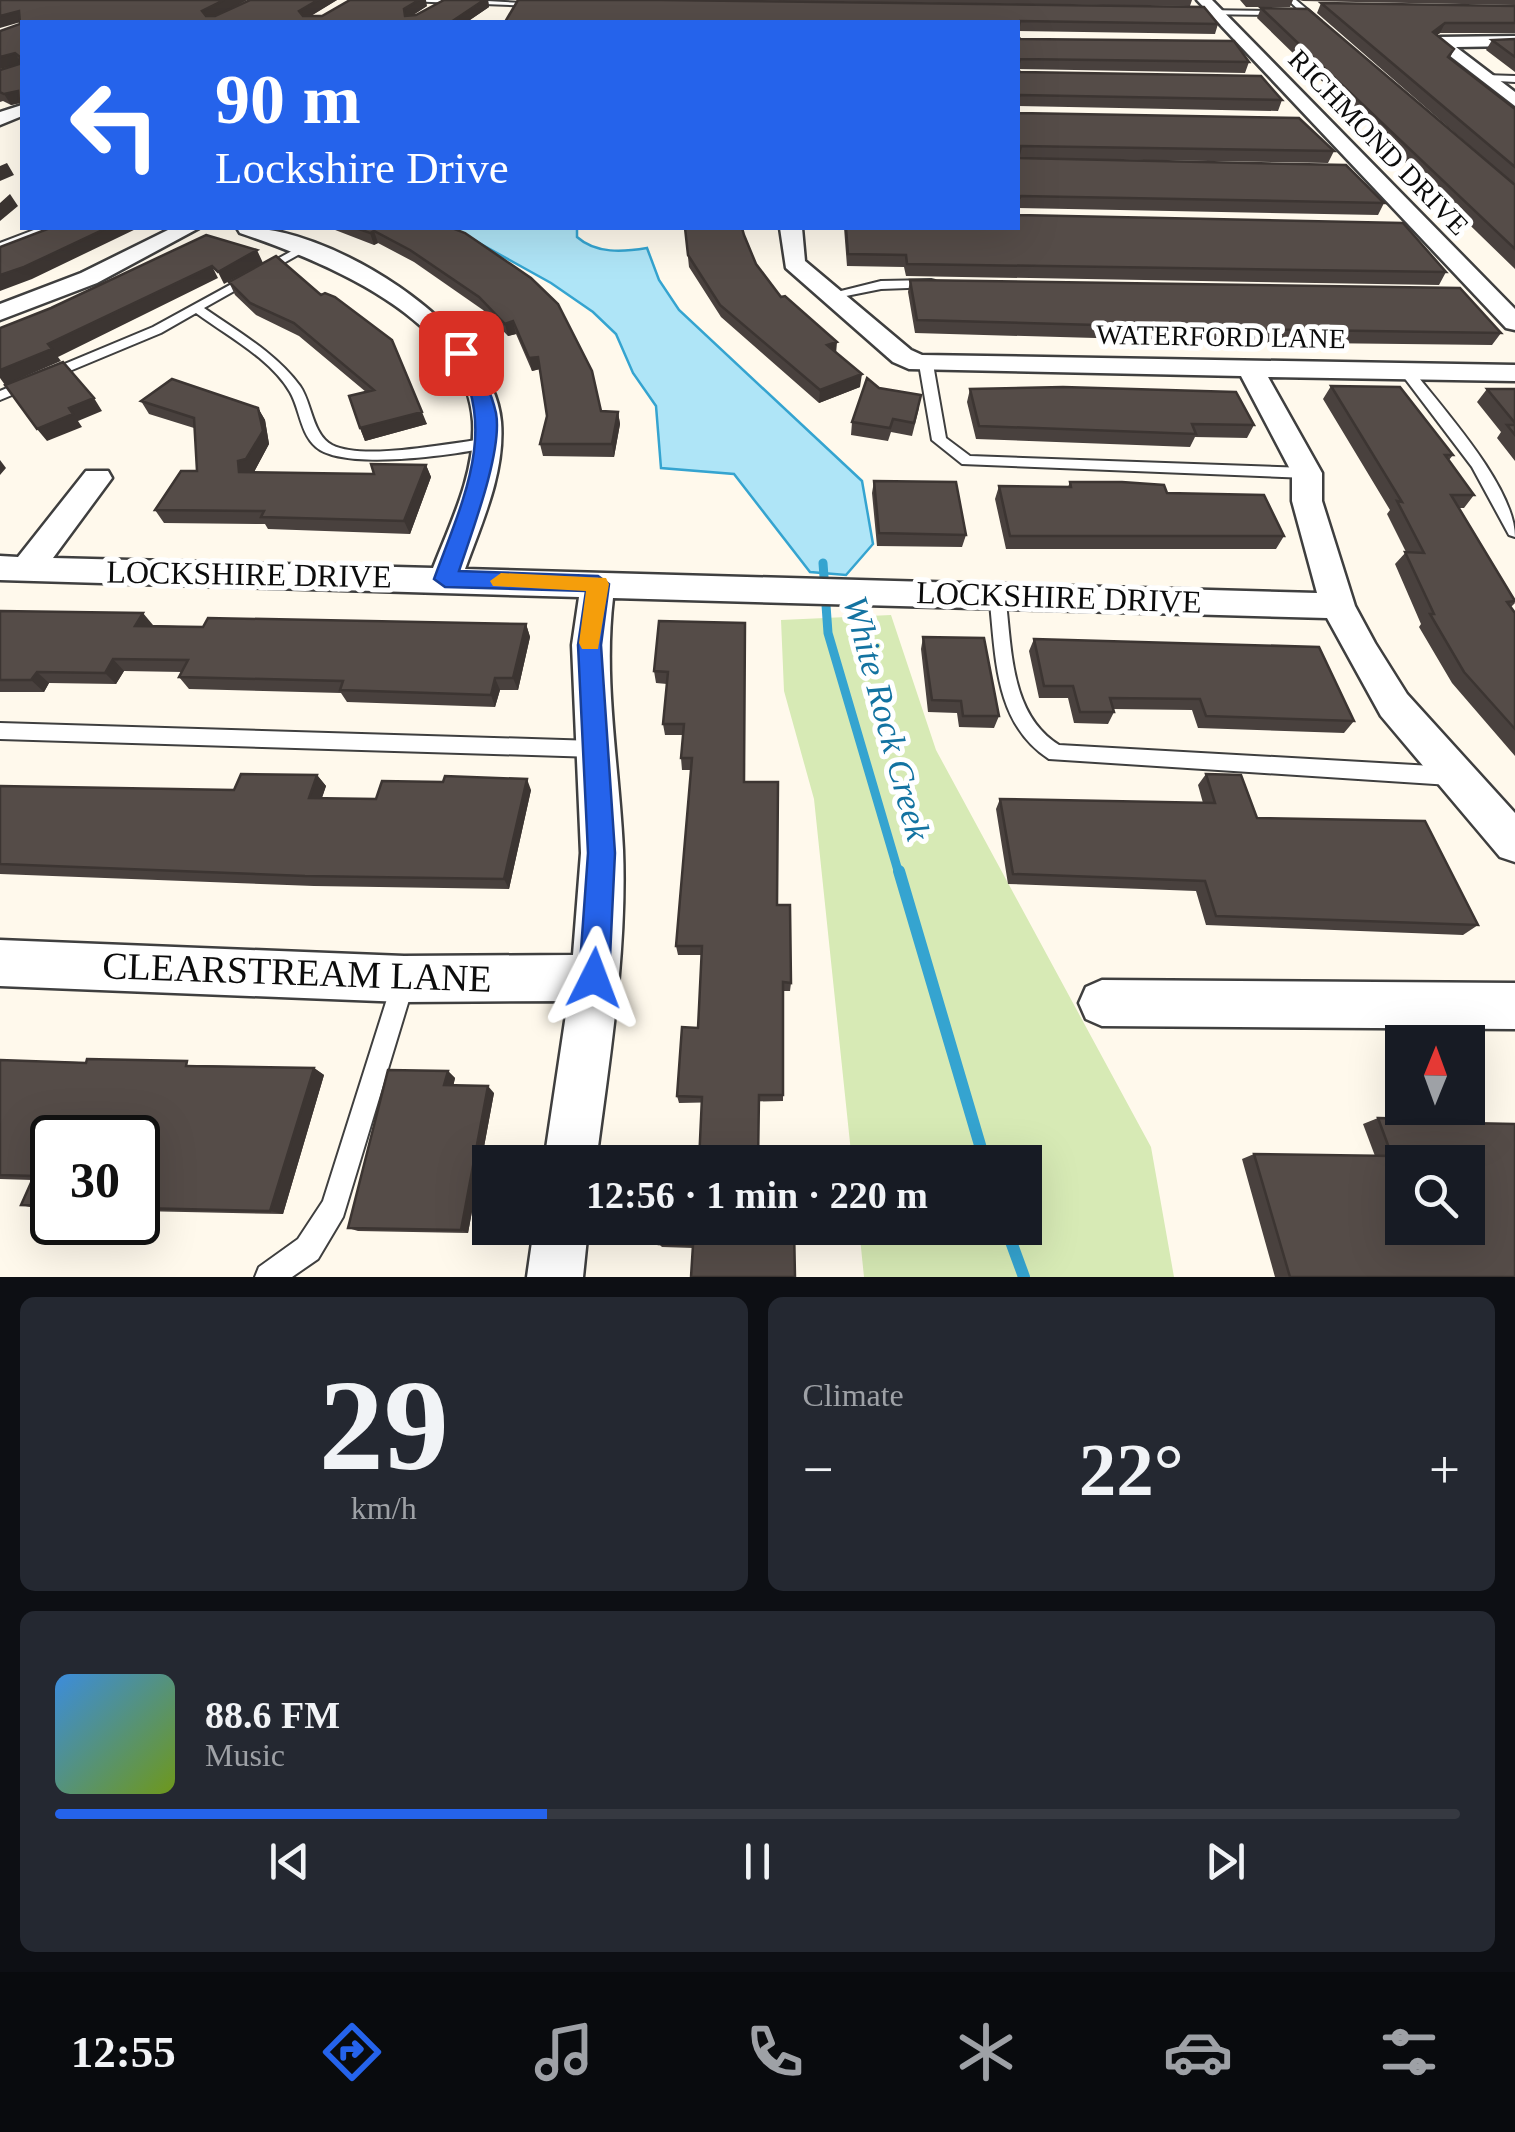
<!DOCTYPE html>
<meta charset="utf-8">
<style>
body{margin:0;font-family:Georgia,serif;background:#242831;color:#f1f3f6;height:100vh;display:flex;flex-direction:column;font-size:38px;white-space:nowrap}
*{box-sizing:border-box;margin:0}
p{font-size:32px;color:#9ea1a6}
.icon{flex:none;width:55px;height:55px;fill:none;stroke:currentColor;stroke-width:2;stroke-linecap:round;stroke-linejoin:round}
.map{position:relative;height:1277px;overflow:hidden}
.panel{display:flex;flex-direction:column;gap:20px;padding:20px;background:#0d0f14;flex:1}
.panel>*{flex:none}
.banner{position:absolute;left:20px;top:20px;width:1000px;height:210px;border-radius:0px;box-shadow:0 10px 40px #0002;background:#2563eb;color:#fff;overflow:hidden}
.needle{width:65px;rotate:1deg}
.buttons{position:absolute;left:1385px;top:1025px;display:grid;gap:20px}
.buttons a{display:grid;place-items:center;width:100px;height:100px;border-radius:0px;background:#171b24;box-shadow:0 10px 40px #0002;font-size:50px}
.speed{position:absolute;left:30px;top:1115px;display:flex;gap:20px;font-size:50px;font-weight:700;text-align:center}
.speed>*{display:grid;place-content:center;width:130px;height:130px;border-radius:50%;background:#171b24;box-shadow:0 10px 40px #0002;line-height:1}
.speed .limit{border:5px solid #111;border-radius:15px;background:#fff;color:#111}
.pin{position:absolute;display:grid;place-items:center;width:85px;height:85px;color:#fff;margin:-42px;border-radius:20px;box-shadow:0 5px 15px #0006}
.me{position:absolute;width:110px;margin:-55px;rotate:3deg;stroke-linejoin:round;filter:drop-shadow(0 0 8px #0008)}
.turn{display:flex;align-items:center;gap:35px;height:210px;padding:0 30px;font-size:45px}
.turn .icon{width:130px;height:130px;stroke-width:2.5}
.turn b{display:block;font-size:70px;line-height:85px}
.big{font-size:75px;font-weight:600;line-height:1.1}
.panel .widget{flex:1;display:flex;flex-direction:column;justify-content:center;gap:15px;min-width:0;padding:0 35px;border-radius:15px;background:#242831}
.panel .dial{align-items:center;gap:0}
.dial b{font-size:130px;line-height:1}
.song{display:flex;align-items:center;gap:30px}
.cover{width:120px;height:120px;border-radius:15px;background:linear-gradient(135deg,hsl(210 70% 55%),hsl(80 70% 35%))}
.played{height:10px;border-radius:5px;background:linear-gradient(90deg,#2563eb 35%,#363941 35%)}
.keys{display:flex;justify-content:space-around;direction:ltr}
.heat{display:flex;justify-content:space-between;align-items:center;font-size:55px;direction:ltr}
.panel .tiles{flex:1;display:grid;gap:20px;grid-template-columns:1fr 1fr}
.widget:last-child{grid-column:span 2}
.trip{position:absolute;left:472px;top:1145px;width:570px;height:100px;border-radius:0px;background:#171b24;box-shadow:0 10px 40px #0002;font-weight:600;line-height:100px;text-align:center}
.menu{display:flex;height:160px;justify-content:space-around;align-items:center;background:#090b0e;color:#9ea1a6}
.menu .icon{width:70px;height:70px}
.menu .active{color:#2563eb}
.menu b{font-size:45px;color:#f1f3f6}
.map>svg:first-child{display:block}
</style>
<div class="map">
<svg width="1515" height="1277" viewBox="0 0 1515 1277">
<rect width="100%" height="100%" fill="#fff9ec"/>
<path fill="#d7eab5" d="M891,615L936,750L1151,1147L1174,1277H864L859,1228H1025V1162H852L814,799L784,691L781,620Z"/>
<path fill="#afe5f7" stroke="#35a4d0" stroke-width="2.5" d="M452,228H577V237C596,254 623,252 647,248L659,280L679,310L862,481L873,544L846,575L810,572L734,474L661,468L656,406L633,373L616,334L593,312L551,283Z"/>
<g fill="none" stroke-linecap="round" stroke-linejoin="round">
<path stroke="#35a4d0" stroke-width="9" d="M823,563L828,633L899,874"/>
<path stroke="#35a4d0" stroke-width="12" d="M899,871L985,1162
M1006,1228L1024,1277"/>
<defs>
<path id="service" d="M379,0H468L540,4L536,6Z
M1288,0H1296L1321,21V25H1315Z
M1201,10L1280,11L1284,13L1280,15L1198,14Z
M1484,75L1515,76V82L1481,80Z
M39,228H52L0,250V243Z
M301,246L305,247V251L204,308C237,331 276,353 300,386C312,403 312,434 332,445C364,461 449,443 485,439L492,444L490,447C455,455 343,471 316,447C300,433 300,409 290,392C270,358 227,336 196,313L161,333L0,400V391L153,327Z
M931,280L935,281V287L881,289L831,299L825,295L881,281Z
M926,360L933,364L946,438L970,456L1307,468L1314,473L1307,478L962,464L932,440L919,364Z
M1407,368L1412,369C1443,409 1515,487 1515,537L1509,535L1472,467L1400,372Z
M997,588L1005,594C1012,647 1009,714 1059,745L1450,767L1457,770L1460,776L1457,782L1450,785L1049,759C993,723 996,654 989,594Z
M0,723L595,741L602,743L605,749L602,755L595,757L0,739Z
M404,969L412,972L415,980L343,1217L318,1259L292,1277H255L259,1267L298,1239L323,1201L393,980L396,972Z"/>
<path id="minor" d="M1197,0H1212L1515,309V330L1506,328Z
M1515,36V46L1456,47L1515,92V106L1432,42L1440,37Z
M22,105V116L0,125V112Z
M172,228H199L97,283L0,320V304L81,273Z
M237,228C325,222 494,327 501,422C505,473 482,522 465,569L1317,593L1292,501V473L1241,376L909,369L893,362L786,268L780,228H802L805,261L911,350L922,355L1515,365V381L1268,377L1322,473V501L1355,606L1375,643L1407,694L1515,813V862L1500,857L1381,716L1327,618L613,598C603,682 619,765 623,850C627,953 609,1061 596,1162H544L568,1001L404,1002L0,986V940L404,956L573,955L581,853L572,645L579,597L0,580V556L18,557L86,471H108L112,478L53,558L433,568C451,522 476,472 473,421C466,318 323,261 240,233Z
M1102,980L1515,983V1029L1102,1026L1086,1019L1079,1003L1086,987Z
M534,1228H588L583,1277H527Z"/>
</defs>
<use href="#service" stroke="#3f3f3f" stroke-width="4"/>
<use href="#minor" stroke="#3f3f3f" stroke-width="5"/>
<use href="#service" fill="#fff" fill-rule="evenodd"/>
<use href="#minor" fill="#fff" fill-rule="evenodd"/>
</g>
<path fill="#49413e" d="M0,0H247L228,10L250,0H337L311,16L427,6L412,16L416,15L444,0H488L489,7L467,22H22V106L20,103L11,105L3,101L0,102V70L16,65L0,69L20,24Z
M518,0L1218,24L1215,34L1018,31Z
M693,0H1192L1190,6Z
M1240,0H1293L1290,7H1246Z
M1299,0H1515V5L1303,1Z
M1321,3L1515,6V33H1440L1437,35L1454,49L1450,58L1515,109V269L1257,18L1261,8L1500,172L1317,13Z
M1018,36L1020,39L1249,62L1245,73L1018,69L1020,72L1282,100L1278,111L1018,106Z
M1515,39V72L1486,50L1492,40Z
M1018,113L1334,151L1328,163L1018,158L1384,203L1378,215L1018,208V215L1446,272L1439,285L906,276L904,267L847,266L844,228H1018Z
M330,228H452L601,411L618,412L620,424L614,457L543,456L540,444L547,416L540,369L532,371L516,334L508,336L483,310L414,262L378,243L374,245Z
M685,228L744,235L756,264L781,297L836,353L860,387L819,403L721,317L689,267Z
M276,256L427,424L365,441L360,428L366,392L299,336L256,315L235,295L229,282Z
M910,280L1501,333L1492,345L1237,342L915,333L908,292Z
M1331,386L1453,455L1449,460L1474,495L1464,508H1459L1515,603L1511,607L1515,613V756L1452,683L1419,627L1421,624L1395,564L1406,552L1387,514L1390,510L1323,399Z
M879,388L919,408L912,436L891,432L888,441L851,435L852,422Z
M970,389L1254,425L1247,438L1195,437L1190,447L976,439L967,402Z
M1487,389H1515V461L1497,438L1501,432L1477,402Z
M141,401L258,408L265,420L269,444L254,472L374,474L426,465L431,477L410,534L268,529L265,524L164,523L155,510L197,471L194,428L149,414Z
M874,481L966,535L962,547L877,546L872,493Z
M1070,482L1167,493L1284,536L1276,549H1006L995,499L999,486L1068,487Z
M0,611L153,625L203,627L526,624L530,637L518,690H500L495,707L347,702L341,693L189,689L179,677L182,672L124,671L116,684L49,683L44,692H0Z
M659,621L744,782L777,905L791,983L790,991H783V1101L679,1103L677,1096L698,1028L702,955H678L676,946L691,770H682L681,758L683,735H665L663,724L667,684L656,683L654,671Z
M923,637L999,716L994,728L959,727L957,713L928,712L921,649Z
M1034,639L1354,721L1344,733L1198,728L1192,710L1113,709L1114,712L1108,724L1074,723L1068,698H1039L1029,651Z
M1206,774L1257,818L1478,925L1463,935L1206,925L1196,891L1008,884L996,809L1000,799L1203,803L1198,785Z
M317,775L326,786L322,798L376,799L531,790L509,889L314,886L0,874V786L234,790Z
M0,1060L314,1068L324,1075L283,1214L138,1211V1138H52V1210L39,1209L21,1205L32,1180L0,1179Z
M448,1071L455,1078L453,1086L494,1093L468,1233L358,1231L348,1228Z
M1378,1118L1515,1277H1275L1242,1159L1254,1154L1375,1156L1363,1124Z
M794,1228L693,1248L662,1247L659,1244Z"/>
<path fill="#3c3532" d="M224,0H247L206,21L202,11Z
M318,0H337L302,21L299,11Z
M419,0H426L427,6L406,19L404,9Z
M484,0H488L489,7L467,22H451Z
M19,11L24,21L0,28V16Z
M1445,23L1440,33L1428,42L1433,32Z
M15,53L21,63L0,69V57Z
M18,91L20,103L11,105L4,94Z
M7,163L14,175L0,181V166Z
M10,194L18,206L0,221V203Z
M107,228H138L32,279L0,291V275Z
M374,231L378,243L374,245L370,233Z
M257,250L263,263L224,284L218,272Z
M212,266L218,278L58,357L61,361L5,385L0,378V370L48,344Z
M513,321L516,334L508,336L505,324Z
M837,342L836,354L827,345Z
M538,357L540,369L532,371L529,358Z
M862,374L860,387L819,403L820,390Z
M94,398L102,411L78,421L82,427L47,441L37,429L69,408Z
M258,408L265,420L269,444L254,472H239L238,461Z
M422,412L427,424L365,441L360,428Z
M618,412L620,424L614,457L612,444Z
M0,460L6,468L0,475Z
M426,465L431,477L410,534L404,521Z
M143,613L153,625L135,626Z
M526,624L530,637L518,690L513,678Z
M113,659L124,671L116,684L105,673Z
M37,672L49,683L44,692L31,680Z
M495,678L500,690L495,707L491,695Z
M317,775L326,786L318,808L309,798Z
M527,779L531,790L509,889L504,879Z
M314,1068L324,1075L283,1214L270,1211Z
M448,1071L455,1078L452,1092L444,1085Z
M488,1086L494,1093L468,1233L461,1230Z"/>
<path fill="#554c48" stroke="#3c3532" stroke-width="2.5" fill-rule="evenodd" d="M0,0H224L202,11L206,16H215L250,0H318L299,11L303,16H322L350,0H419L404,9L405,16L416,15L444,0H484L451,22H22V102L19,101L18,91L4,94L0,92V70L19,64L20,57L15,53L0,57V31L20,24L19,11L0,16Z
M518,0H661L1204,7L1218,24L1020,21L1018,30V22H505Z
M1321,3L1515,6V23H1445L1433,32L1454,49L1448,57L1515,109V167Z
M1261,8L1308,9L1515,185V249Z
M1018,36L1020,39L1234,41L1249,62L1020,59L1018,66Z
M1515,39V57L1492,40Z
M1018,70L1020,72L1261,76L1282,100L1020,95L1018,98Z
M1018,111V113L1299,118L1334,151L1021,146L1018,158L1346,165L1384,203L1021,196L1018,200Z
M1018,208V215L1403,223L1446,272L907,264L906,255L848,254L846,228H1018Z
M50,228H107L24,267L0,275V247Z
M356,228H452L465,233L531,278L558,304L592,371L601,411L618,412L612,444H540L547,416L538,357L529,358L513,321L505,324L479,297L410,250L374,231L370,233Z
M685,228H742L744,235L756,264L781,297L785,296L837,342L827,345L862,374L820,390L720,305L688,255Z
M206,235L257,250L218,272L212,266L48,344L52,349L0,370V328L51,308Z
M276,256L321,295L325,293L335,297L392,340L422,412L360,428L349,396L374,390L294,323L250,303L229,282Z
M910,280L1460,288L1501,333L1242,329L917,320Z
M63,362L94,398L69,408L73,414L37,429L5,385Z
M867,378L879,388L921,395L914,423L893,419L890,428L852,422Z
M172,379L258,408L263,431L246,459L238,461L239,472L374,474L371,464L426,465L404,521L261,517L264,511L155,510L181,471H197L194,418L141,401Z
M1331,386L1400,387L1453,455H1445L1474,495H1451L1515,601L1507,602L1515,613V729L1464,672L1430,614H1434L1405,552L1424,553L1397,501L1402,502Z
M1063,387L1236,392L1254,425L1192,424L1196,434L979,426L970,389Z
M1487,389H1515V423Z
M1507,425H1515V435Z
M874,481L956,482L966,535L879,533Z
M1070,482H1122L1164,485L1167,493L1264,495L1284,536H1010L999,486L1071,487Z
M0,611L143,613L135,626L203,627L208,618L526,624L513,678H495L491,695L340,690L343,681L179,677L188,660L113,659L105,673L37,672L31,680H0Z
M659,621L745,623L744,782H778L777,905H790L791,983L783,982V1095H759L758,1162H699L702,1097L677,1096L682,1027L698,1028L702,946H676L692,758H681L684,724H663L668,672L654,671Z
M923,637L984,638L999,716H963L961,701L932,700Z
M1034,639L1319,647L1354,721L1206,716L1200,699L1110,698L1114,712H1080L1073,686H1044Z
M241,774L317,775L309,798L376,799L382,781L443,782L445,776L527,779L504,879L305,876L0,864V786L234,790Z
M1206,774L1241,775L1257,818L1425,821L1478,925L1216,916L1205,881L1013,874L1000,799L1215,803Z
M87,1059L187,1061L186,1066L314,1068L270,1211L138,1208V1138H52V1206L21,1205L34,1176L0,1175V1060L86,1063Z
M388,1070L448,1071L444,1085L488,1086L461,1230L348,1228Z
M1378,1118L1465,1120L1467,1123L1515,1124V1277H1290L1254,1154L1392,1156ZM1402,1162H1468V1228H1402Z
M661,1228H794L795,1277H691L693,1245L659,1244Z"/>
<path fill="#2563eb" stroke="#184099" stroke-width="2.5" d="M461,348L467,350C479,368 491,391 496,413C503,451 471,534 459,571L598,576L609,584L601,645L615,853L609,978L605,988L594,993L584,988L579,978L588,853L578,645L586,591L445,587L434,579C461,504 501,428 453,353Z"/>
<path fill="#f59e0b" d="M501,573L606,578L609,584L598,649H582L579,643L586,591L493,586L490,581Z"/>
<g text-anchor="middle" stroke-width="10" stroke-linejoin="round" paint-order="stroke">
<g font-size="28" fill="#0c0c0c" stroke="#fff">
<text transform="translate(1379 142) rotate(46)" y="10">RICHMOND DRIVE</text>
<text transform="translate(1221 336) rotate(1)" y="10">WATERFORD LANE</text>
</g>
<g font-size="32" fill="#0c0c0c" stroke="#fff">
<text transform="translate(249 574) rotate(1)" y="11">LOCKSHIRE DRIVE</text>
<text transform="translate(1059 597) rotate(2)" y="11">LOCKSHIRE DRIVE</text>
</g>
<g font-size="35" font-style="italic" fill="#1373a1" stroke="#fff">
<text transform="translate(887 718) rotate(75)" y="12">White Rock Creek</text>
</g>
<g font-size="38" fill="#0c0c0c" stroke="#fff">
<text transform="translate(297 972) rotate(2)" y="13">CLEARSTREAM LANE</text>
</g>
</g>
</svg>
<div class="buttons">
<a><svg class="needle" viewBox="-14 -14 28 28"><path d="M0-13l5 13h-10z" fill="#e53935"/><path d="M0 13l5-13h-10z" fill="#9ea1a6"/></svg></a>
<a><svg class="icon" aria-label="search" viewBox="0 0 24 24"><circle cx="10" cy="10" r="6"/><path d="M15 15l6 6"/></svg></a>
</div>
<div class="speed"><div class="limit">30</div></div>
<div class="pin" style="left:461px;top:353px;background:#d93025"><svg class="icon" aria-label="arrive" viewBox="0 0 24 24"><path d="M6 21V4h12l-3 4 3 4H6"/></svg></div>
<svg class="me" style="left:594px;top:978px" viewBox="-20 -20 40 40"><path d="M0-17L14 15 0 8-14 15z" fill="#2563eb" stroke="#fff" stroke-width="4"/></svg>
<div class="trip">12:56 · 1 min · 220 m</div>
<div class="banner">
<div class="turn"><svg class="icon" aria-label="left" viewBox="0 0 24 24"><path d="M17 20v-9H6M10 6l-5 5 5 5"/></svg><div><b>90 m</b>Lockshire Drive</div></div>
</div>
</div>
<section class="panel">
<div class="tiles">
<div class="widget dial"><b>29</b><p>km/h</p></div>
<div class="widget"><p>Climate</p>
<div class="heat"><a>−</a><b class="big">22°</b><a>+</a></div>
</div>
<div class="widget">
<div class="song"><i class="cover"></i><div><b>88.6 FM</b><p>Music</p></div></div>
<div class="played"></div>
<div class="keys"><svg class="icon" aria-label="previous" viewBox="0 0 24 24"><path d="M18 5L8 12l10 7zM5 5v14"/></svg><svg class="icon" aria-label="pause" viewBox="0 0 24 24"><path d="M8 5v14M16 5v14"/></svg><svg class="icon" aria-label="next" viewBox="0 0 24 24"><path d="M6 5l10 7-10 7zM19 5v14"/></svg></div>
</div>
</div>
</section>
<nav class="menu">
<b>12:55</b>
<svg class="icon active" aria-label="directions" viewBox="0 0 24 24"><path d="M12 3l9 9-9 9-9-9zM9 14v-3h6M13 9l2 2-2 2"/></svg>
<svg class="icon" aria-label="music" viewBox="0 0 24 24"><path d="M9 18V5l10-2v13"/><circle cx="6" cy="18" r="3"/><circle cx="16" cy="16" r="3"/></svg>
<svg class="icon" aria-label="phone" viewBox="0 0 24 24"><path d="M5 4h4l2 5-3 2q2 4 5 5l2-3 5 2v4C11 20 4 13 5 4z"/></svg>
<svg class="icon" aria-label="climate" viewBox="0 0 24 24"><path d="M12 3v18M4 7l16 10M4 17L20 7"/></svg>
<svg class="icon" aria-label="car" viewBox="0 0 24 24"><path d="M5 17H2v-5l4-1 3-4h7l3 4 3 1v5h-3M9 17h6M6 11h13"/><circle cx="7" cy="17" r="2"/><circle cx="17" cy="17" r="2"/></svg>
<svg class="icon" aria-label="filters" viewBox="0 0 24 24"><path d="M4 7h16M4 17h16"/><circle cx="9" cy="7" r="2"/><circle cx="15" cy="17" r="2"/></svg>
</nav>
